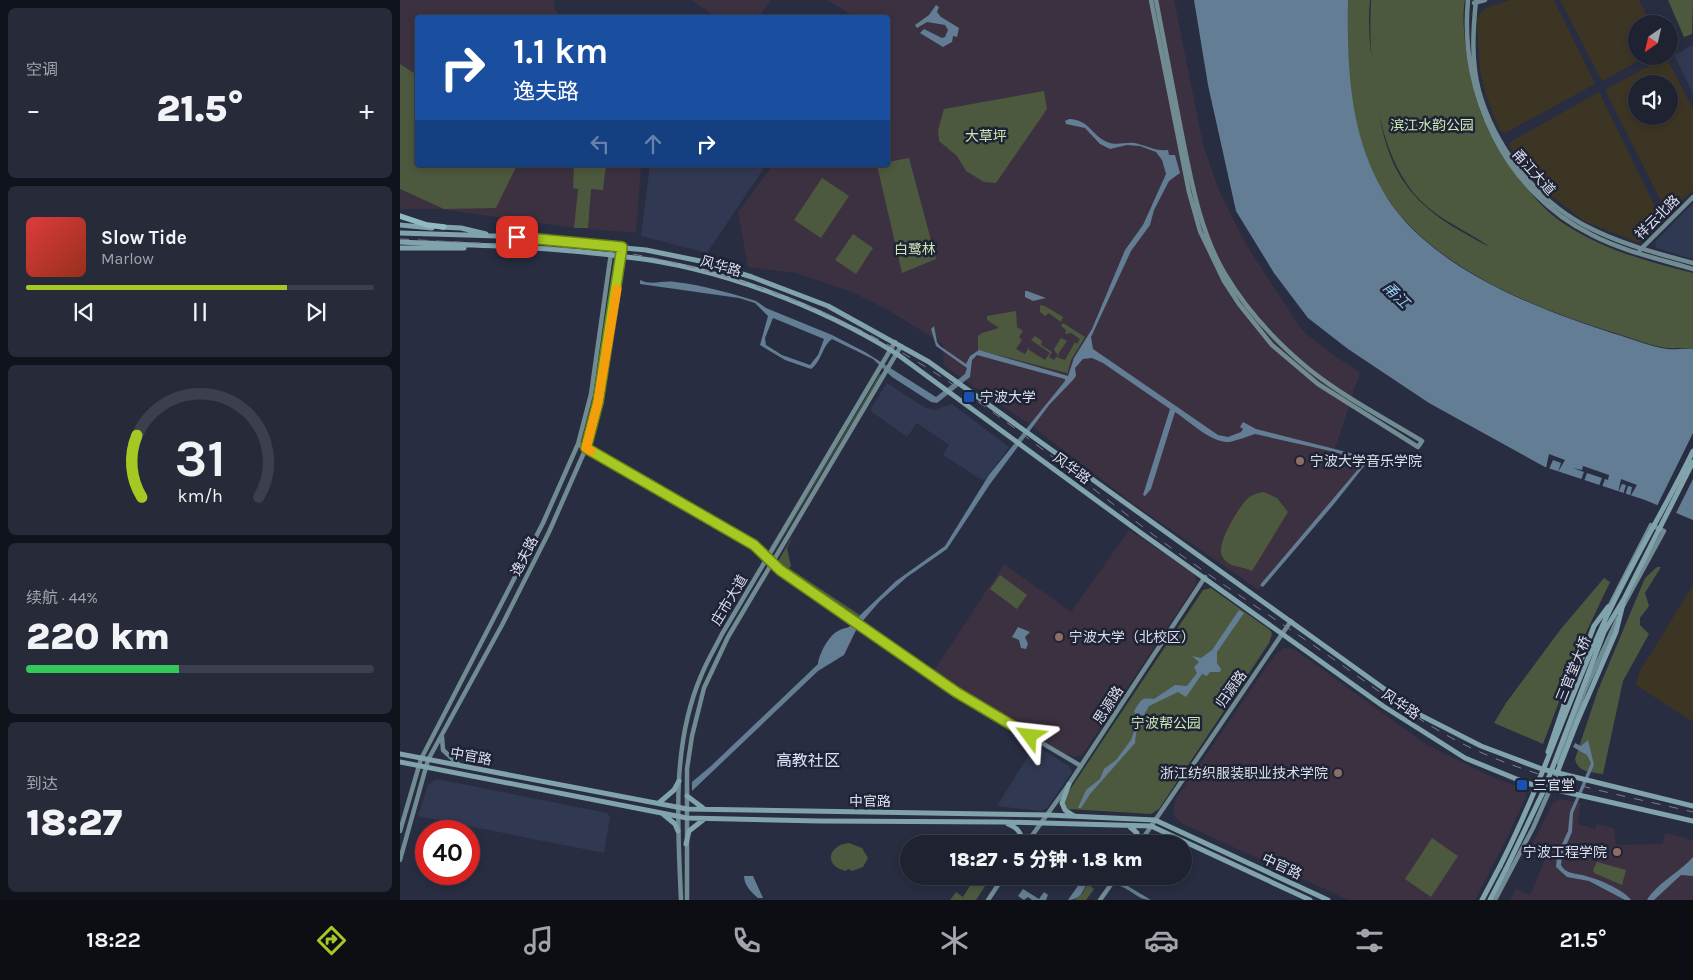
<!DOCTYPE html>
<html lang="zh">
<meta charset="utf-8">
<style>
body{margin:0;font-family:Karla,"Noto Sans SC",sans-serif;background:#262a39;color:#f1f3f6;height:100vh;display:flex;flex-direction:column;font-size:19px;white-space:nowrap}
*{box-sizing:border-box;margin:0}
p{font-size:16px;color:#a1a4ab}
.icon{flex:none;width:28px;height:28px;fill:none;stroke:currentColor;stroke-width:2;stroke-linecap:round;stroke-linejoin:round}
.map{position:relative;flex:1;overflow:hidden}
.side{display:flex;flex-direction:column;gap:8px;padding:8px;background:#10131b;width:400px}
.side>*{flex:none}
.banner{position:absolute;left:15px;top:15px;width:475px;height:152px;border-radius:5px;box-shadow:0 2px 8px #0003,0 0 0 1px #3c3f4d;background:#1a4fa0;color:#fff;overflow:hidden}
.needle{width:32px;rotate:214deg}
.buttons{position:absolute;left:1228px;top:15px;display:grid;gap:10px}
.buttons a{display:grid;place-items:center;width:50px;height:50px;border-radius:50%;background:#1e2231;box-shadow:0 2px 8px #0003,0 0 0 1px #3c3f4d;font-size:25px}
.speed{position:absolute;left:15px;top:820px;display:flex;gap:10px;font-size:25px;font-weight:700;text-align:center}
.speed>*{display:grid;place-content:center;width:65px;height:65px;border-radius:50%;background:#1e2231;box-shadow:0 2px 8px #0003,0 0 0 1px #3c3f4d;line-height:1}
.speed .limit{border:8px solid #d22;background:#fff;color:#111}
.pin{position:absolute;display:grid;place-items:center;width:42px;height:42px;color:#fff;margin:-21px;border-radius:10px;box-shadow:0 2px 8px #0006}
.me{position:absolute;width:55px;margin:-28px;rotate:300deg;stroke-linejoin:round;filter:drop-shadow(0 0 4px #0008)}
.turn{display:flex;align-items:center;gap:18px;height:105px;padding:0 15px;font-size:22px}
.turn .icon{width:65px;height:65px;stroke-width:2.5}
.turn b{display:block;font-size:35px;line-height:42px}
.lanes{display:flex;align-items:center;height:48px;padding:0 15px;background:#0003;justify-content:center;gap:25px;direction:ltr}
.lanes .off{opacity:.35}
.big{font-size:38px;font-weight:800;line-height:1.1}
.side .tile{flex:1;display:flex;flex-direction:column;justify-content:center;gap:8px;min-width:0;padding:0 18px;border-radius:8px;background:#262a39}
.side .dial{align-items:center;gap:0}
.dial svg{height:130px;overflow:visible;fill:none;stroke:#3c3f4d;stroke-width:7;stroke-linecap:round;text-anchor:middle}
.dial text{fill:#f1f3f6;stroke:none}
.song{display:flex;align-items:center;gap:15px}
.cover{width:60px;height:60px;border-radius:8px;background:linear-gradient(135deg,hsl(0 70% 55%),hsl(10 70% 35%))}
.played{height:5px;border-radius:2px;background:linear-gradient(90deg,#a5c823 75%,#3c3f4d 75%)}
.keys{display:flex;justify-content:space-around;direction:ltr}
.heat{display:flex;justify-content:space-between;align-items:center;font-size:28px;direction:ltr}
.charge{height:8px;border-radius:4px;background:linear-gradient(90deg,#34c759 44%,#3c3f4d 0)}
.trip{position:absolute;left:500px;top:835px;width:292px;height:50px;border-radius:25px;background:#1e2231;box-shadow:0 2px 8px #0003,0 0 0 1px #3c3f4d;font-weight:800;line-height:50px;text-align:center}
.dock{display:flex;height:80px;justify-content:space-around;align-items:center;background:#0c0e14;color:#a1a4ab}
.dock .icon{width:35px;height:35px}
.dock .current{color:#a5c823}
.dock b{font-size:22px;color:#f1f3f6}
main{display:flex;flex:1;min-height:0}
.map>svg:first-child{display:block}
</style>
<main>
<section class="side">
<div class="tile"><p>空调</p>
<div class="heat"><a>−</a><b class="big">21.5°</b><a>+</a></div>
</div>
<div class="tile">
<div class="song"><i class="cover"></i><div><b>Slow Tide</b><p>Marlow</p></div></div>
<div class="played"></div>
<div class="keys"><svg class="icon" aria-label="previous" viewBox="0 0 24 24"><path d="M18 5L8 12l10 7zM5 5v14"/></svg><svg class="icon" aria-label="pause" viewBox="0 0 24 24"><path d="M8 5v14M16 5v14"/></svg><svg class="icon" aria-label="next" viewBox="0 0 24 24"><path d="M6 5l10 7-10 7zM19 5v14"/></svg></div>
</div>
<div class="tile dial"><svg viewBox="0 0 100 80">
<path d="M14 69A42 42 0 1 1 86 69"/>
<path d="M14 69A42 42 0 0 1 11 31" stroke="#a5c823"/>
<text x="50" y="56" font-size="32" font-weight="700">31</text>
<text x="50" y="72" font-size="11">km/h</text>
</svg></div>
<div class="tile"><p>续航 · 44%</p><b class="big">220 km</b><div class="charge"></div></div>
<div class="tile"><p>到达</p><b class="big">18:27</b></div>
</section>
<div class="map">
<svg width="1293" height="900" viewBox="0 0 1293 900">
<rect width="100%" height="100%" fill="#282d41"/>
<path fill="#313851" d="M1293,45V94L1274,55Z
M250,165H366L307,253L241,236Z
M1293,203V259L1256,248L1255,242Z
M487,383L524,407L534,410L552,404L609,447L585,480L580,479L543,455L549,445L517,423L507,437L472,412L471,408Z
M635,745L669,766L672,772L647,808L641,811L597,806Z
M37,779L207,813L210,817L204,853L18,816L28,785Z"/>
<path fill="#3d3524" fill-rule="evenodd" d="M1110,0H1154L1195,84L1105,133L1099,129L1086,95L1080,70L1077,20L1080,13L1086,8Z
M1160,0H1239L1251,24H1236V56H1248L1202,81Z
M1264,58L1267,59L1293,109V190L1268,215L1205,90ZM1236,84H1269V116H1236Z
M1199,92L1262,221L1239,243L1184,221L1141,188L1123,167L1109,145L1112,141Z
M1293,585V722L1236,685L1240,671Z"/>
<path fill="#3c3140" d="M0,0H154L155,10L163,17L18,18V165H241L236,233L167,227L38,209H0Z
M292,0H371L359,17L317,18Z
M427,0H774L803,144L819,191L847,246L902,330L933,355L960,372L934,452L954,458L962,464L958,472L859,590L735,505L632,426L544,366L543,344L488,310L452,292L396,273L348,267L338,212L373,165H488V18L455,17Z
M729,530L794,573L797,583L682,755L675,757L666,754L584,707L533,672L604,564L671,612Z
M884,648L894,649L1027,745L1094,778L1125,789L1126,797L1104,844L1075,900H948L781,823L773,814L775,800L875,655Z
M1159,799L1181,803L1178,824L1195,829L1196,824L1214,828L1216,845L1263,844L1265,833L1293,840V900H1110L1116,889L1130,895L1147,855L1135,849L1132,844L1153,803Z"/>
<path fill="#4c593e" d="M948,0H970C967,27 971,53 974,80C983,149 993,191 1057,229C1068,235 1079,242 1090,247C1068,231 1041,221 1021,201C975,155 968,62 971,0H1065C1062,16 1064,33 1066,49C1074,105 1086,136 1120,180C1134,198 1149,215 1169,227C1207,251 1250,262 1293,273V349C1284,347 1275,349 1266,348C1248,345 1229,337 1212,332C1131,307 1023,264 979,185C949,130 945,61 948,0Z
M1268,0H1293L1292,34L1284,37Z
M0,64L17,75L18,165H117L96,208L44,209L0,189Z
M644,91L647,109L596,183L584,182L566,171L557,156L539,141L538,130L544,109Z
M509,158L536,259L502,273L477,165H488V162Z
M174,165H206L203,190L191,189L188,228H174L178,189L173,188Z
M422,178L449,196L421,238L394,220Z
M453,234L473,248L456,274L435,260Z
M640,305L645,306L663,317L661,322L649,313L645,316L640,312Z
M616,311L617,327L623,331L619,337L622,340L616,349L625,354L629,347V350L645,360L650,353L631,340L635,336L642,341L641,345L652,352L649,357L654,360L656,357L665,360L675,342L677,344L680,339L671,333L665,334L666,330L661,326L663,323L685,337L671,360L667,375V373L578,350V336L582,333L599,328L587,320V316Z
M661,338L667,341L658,354L659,358L654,349Z
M480,374L481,375L372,555V554Z
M864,492L877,498L888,512L852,571C841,565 829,569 822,556C816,544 838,509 846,500C851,495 857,493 864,492Z
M394,534L387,548L391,566L389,568L460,615L456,619L377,563Z
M1257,567H1261L1245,593L1249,606L1240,618V625L1249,634L1223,681L1203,774C1192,772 1178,773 1175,759L1198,690L1245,578Z
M600,575L627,595L617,609L590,589Z
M1204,578L1210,582L1182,641L1143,744L1094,723L1106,703L1160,630Z
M811,588L870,630L872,634L869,643L759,809L751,814L668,809L664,805L665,797L803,590Z
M1032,838L1058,856L1031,897L1005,879Z
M449,843L462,848L468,858L463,867L452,871L448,869L446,871C423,866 428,845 449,843Z
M1197,862L1226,870L1222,885L1194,873L1193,870Z
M574,879L585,886L576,900H550L556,892L563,897Z
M687,883L694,889L686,900H674L683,893Z"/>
<path fill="#637d94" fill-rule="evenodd" d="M794,0H948C947,63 949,127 979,184C1020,264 1131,307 1212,333C1230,338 1248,346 1267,349C1275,350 1284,348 1293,349V520L1245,500L1145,467L1029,403L948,349L908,318L874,273L836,211L808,85Z
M536,5L539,7L537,12L541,17L559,28L557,37L553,36L552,42L543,47L520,33L524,29L542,38L545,37L548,30L545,25L527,22L517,28L515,25L529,15Z
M669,119C690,120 690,134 707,142C716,146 725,142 734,143C746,145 756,152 768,150L769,155H775L780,173L769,181L754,210L750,225L731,251L691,337L693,349L818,435L828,437L841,432L843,429L840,427L843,422L856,429L958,455L965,459V465L934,504L863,587L860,585L960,467V461L935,452L855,434C848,436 836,441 829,442C811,443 789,421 775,412L751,489L745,496L743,495L770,409L703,363L692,358L683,359L675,368L676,376L673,380L649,405L590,484L547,549L507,577L480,601L460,624L455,620L496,581L545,546L589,475L665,381V379L577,355L572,360L570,377L537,403L531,402L492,377L473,359L432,339C422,346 422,361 411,369L385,360L360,345L368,316L355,303L339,298L240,284V280C252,286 262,280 275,282C302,285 330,293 356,301L366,308L432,335L465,352L536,397L565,374L567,368L536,346L531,329L534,326L537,342L540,346L566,364L570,356L579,350L668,376L674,358L692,329L725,250L743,225L766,174L762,160L756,152L740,146L727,145L710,149L700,144L685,128L666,124L665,121ZM373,318L424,339L418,355L410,365L382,355L366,345L365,338Z
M625,291H627L646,298L633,301L625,297Z
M839,610L844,613L817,652V663L821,669L820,672H810L807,676L802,674L786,697L778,692L749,706L745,713L743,725L736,733L735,743L690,794L681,808H678L686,790L700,779L704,769L716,760L731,740L738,720L734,711C743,698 740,698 754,699L775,685L787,686L797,673L794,667L799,662L792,656L801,658L812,650Z
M454,623L458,626L444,655L418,671L292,791V782L311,766L418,664C419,654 429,634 440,630C446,627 448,629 454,623Z
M618,627L630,632L625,637L628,644L626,649L621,648L619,640L612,637Z
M1188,740L1194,765L1173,813L1172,832L1162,855L1161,865C1166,875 1179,873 1189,877C1201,880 1225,891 1231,900H1225L1189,881L1167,877L1156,867L1157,855L1168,831L1170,812L1191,763L1187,755L1173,747L1175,743L1181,746Z
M1293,857V876L1281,875L1254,900H1247C1256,884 1280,872 1293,857Z
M344,876H353L363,898H358C351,892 344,885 344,876Z
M705,876H711L751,900C738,900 732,890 720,886C715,884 710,883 704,880Z
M682,880L686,883C684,892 679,900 668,900Z
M623,889L639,899L644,892L648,895L646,900H632L628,897L624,900L618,896Z"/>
<path fill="#282d41" d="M1293,433V479L1275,515L1256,508Z
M1149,454L1165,460L1158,472L1161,463L1153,460L1149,469L1146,468Z
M1183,466L1209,475L1208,480L1205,479L1202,487L1199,486L1202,478L1187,473L1184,481L1181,480L1184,472L1173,468L1182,470Z
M1221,479L1237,485L1230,497L1232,487L1228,486L1225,496L1223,495L1226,485L1222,484L1218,493Z"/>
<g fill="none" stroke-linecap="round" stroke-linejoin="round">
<path stroke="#708b91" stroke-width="4.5" d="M751,0L789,192L800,231L824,281L839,304L872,345L918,384L1018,447L1022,441C984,418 944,397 910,370C877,343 847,311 825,274C799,230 791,179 781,130C773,87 764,43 756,0
M1068,0C1059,94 1105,192 1192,235C1223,251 1259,259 1293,269
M1076,0C1073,30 1071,61 1079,91C1094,144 1133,197 1182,224C1217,243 1255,253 1293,263
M1074,3L1085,0
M1240,250L1293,197
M178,444L353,545L380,570L556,692L681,766
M1208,609L1251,525L1264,531L1223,606
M42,737L43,750L58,764
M1159,763L1185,690L1218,618
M0,831L21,759L143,523L178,444L191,394L212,246
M626,844L669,784L805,577
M739,844L891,621
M0,860L28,760L102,625L149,532L186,448L198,402L222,247
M281,900C278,826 271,746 301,676C307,661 315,648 322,634L495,342
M287,900V769L292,736L304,688L328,637L501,346
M588,900L604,876
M700,900L717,876
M1095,900L1133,828L1158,771"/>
<path stroke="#81a4ac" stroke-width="5" d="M0,225L32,228
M41,227L61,228L86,234
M0,233L98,236L246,250L300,261L352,277L428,306L529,362L1022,716L1081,746L1142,769L1293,806
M0,242C76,245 152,247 227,257C318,267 420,306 497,354L741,533L983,706L1065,758L1126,783L1293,821
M0,248H64
M1148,752L1164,705
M0,754L287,809L648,815L755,820L928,900
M0,762L287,818L419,821L603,822L751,826L910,900
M1157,773L1177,722
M669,784L662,803L665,810L674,816
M287,796L303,808
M260,802L274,790L279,781
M263,814L275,824L278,831
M608,824C618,828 622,833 622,844
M730,827L737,833L738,844
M286,844L289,831L303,820
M1082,900L1100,866
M1090,900L1106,869"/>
<path stroke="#91bbc4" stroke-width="5.5" d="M0,216L27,225L44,227"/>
<path stroke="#7a7e8f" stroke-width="1" stroke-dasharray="9 9" stroke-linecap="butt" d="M0,239L209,250C316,267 418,302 511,358C595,408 670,472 747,530C805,574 867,613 926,654C971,685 1013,718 1061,743C1134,780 1214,793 1293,812"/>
<path stroke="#81a4ac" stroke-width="5" d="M1164,705L1194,626L1208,607
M1177,722L1216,632L1223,604
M1100,866C1140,788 1165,708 1201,629C1228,568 1264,511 1293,451
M1106,869L1144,790L1204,632L1224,599L1293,462"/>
</g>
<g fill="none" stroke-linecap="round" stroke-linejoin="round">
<defs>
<path id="route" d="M117,237L222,247L198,402L186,448L354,545L380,570L556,692L630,736"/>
</defs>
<use href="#route" stroke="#6b8217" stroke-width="12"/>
<use href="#route" stroke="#a5c823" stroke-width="9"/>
<path stroke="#f59e0b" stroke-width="9" d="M191,451L186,448L198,402L217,289"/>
</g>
<g fill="#1a4fb4" stroke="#1f2336" stroke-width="2">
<rect x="563" y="391" width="12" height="12" rx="2.5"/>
<rect x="1116" y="779" width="12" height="12" rx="2.5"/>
</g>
<g fill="#8d6e63" stroke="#1f2336" stroke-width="2">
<circle cx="900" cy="461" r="5"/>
<circle cx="659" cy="637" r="5"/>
<circle cx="938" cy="773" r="5"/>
<circle cx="1217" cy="852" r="5"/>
</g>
<g text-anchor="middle" stroke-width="5" stroke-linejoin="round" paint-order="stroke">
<g font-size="14" fill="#cce6b0" stroke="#1f2336">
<text x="1032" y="130">滨江水韵公园</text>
<text x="586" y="141">大草坪</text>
<text x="515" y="254">白鹭林</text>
<text x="766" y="728">宁波帮公园</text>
</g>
<g font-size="14" fill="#dcdfec" stroke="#1f2336">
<text transform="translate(1134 172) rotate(48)" y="5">甬江大道</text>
<text transform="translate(1257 217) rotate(-45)" y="5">祥云北路</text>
<text transform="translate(321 266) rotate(16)" y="5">风华路</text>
<text transform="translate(672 468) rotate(36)" y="5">风华路</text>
<text transform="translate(124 556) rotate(-63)" y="5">逸夫路</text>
<text transform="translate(329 600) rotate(-59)" y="5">庄市大道</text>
<text transform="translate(1173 669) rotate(-68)" y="5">三官堂大桥</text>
<text transform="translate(831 689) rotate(-55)" y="5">归源路</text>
<text transform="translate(1001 704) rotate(34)" y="5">风华路</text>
<text transform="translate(708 705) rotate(-57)" y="5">思源路</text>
<text transform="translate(71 756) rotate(10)" y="5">中官路</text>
<text x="470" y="806">中官路</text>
<text transform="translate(882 866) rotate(25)" y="5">中官路</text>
</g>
<g font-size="14" fill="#dcdfec" stroke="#1f2336" text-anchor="start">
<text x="580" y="402">宁波大学</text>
<text x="910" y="466">宁波大学音乐学院</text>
<text x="669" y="642">宁波大学（北校区）</text>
<text x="928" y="778" text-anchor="end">浙江纺织服装职业技术学院</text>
<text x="1133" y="790">三官堂</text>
<text x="1207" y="857" text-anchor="end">宁波工程学院</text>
</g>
<g font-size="15" font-style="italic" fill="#98c7f0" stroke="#1f2336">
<text transform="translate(996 295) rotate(44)" y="5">甬江</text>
</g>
<g font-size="16" fill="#dae2fc" stroke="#1f2336">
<text x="408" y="766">高教社区</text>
</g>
</g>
</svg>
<div class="buttons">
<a><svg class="needle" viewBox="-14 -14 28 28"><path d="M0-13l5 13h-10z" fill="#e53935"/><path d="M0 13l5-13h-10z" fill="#a1a4ab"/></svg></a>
<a><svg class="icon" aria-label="sound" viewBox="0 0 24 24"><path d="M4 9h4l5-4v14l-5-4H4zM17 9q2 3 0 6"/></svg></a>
</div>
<div class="speed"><div class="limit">40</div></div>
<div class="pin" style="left:117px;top:237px;background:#d93025"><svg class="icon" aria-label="arrive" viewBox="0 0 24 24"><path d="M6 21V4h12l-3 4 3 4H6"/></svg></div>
<svg class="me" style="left:630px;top:736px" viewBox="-20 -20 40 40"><path d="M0-17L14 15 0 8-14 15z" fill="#a5c823" stroke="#fff" stroke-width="4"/></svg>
<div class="trip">18:27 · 5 分钟 · 1.8 km</div>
<div class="banner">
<div class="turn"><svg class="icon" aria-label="right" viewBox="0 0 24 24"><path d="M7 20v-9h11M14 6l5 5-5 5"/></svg><div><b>1.1 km</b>逸夫路</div></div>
<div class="lanes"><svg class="icon off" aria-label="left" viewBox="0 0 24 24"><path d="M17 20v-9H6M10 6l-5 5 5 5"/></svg><svg class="icon off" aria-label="ahead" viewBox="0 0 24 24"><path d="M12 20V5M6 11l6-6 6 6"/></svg><svg class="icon" aria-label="right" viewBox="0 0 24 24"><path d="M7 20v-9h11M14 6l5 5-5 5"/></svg></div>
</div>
</div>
</main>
<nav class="dock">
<b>18:22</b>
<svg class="icon current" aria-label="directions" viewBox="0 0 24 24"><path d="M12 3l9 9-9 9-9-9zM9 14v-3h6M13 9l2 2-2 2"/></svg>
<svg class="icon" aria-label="music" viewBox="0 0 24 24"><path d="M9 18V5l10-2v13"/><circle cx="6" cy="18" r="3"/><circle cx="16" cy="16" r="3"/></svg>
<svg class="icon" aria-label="phone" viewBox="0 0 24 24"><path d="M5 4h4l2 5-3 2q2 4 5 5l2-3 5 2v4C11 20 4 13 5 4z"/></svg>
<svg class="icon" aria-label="climate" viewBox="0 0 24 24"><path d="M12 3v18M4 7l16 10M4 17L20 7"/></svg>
<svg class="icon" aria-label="car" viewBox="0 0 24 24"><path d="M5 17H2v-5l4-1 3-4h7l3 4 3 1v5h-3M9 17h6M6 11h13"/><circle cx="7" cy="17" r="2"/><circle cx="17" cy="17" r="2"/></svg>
<svg class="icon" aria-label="filters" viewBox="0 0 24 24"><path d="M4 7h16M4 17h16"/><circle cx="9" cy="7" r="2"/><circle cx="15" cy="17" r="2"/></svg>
<b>21.5°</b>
</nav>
